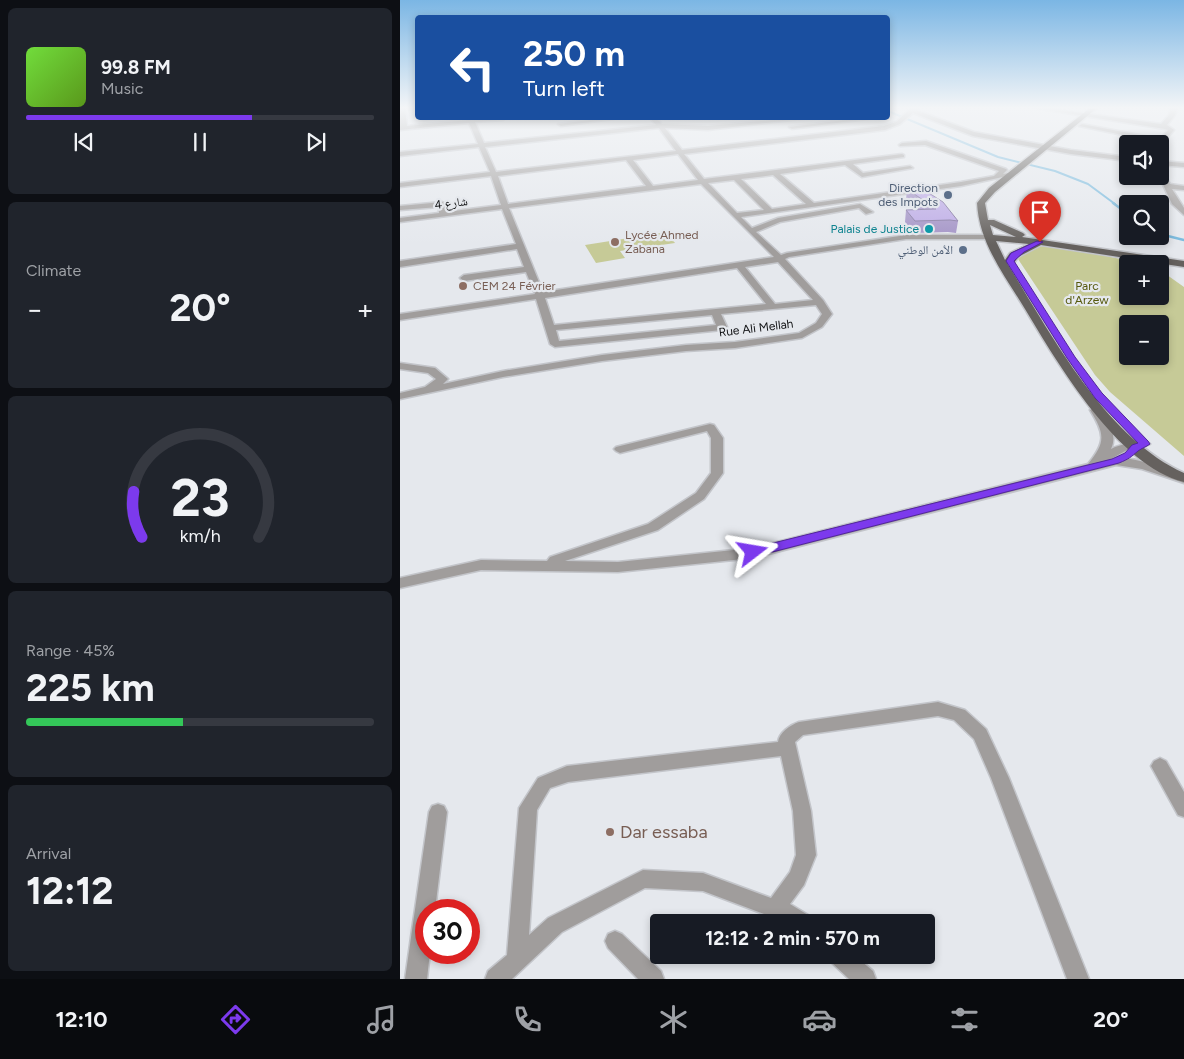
<!DOCTYPE html>
<meta charset="utf-8">
<style>
body{margin:0;font-family:Figtree,"Noto Naskh Arabic",sans-serif;background:#20242c;color:#f1f3f6;height:100vh;display:flex;flex-direction:column;font-size:19px;white-space:nowrap}
*{box-sizing:border-box;margin:0}
p{font-size:16px;color:#9ea1a6}
.icon{flex:none;width:28px;height:28px;fill:none;stroke:currentColor;stroke-width:2;stroke-linecap:round;stroke-linejoin:round}
.map{position:relative;flex:1;overflow:hidden}
.sheet{display:flex;flex-direction:column;gap:8px;padding:8px;background:#0d0f14;width:400px}
.sheet>*{flex:none}
.hud{position:absolute;left:15px;top:15px;width:475px;height:105px;border-radius:5px;box-shadow:0 2px 8px #0003;background:#1a4fa0;color:#fff;overflow:hidden}
.tools{position:absolute;left:719px;top:135px;display:grid;gap:10px}
.tools a{display:grid;place-items:center;width:50px;height:50px;border-radius:5px;background:#171b24;box-shadow:0 2px 8px #0003;font-size:25px}
.speed{position:absolute;left:15px;top:899px;display:flex;gap:10px;font-size:25px;font-weight:700;text-align:center}
.speed>*{display:grid;place-content:center;width:65px;height:65px;border-radius:50%;background:#171b24;box-shadow:0 2px 8px #0003;line-height:1}
.speed .limit{border:8px solid #d22;background:#fff;color:#111}
.pin{position:absolute;display:grid;place-items:center;width:42px;height:42px;color:#fff;margin:-51px -21px;border-radius:50% 50% 50% 0;rotate:-45deg;box-shadow:0 0 5px #0007}
.pin .icon{rotate:45deg}
.me{position:absolute;width:55px;margin:-28px;rotate:76deg;stroke-linejoin:round;filter:drop-shadow(0 0 4px #0008)}
.turn{display:flex;align-items:center;gap:18px;height:105px;padding:0 25px;font-size:22px}
.turn .icon{width:65px;height:65px;stroke-width:2.5}
.turn b{display:block;font-size:35px;line-height:42px}
.big{font-size:38px;font-weight:700;line-height:1.1}
.sheet .card{flex:1;display:flex;flex-direction:column;justify-content:center;gap:8px;min-width:0;padding:0 18px;border-radius:8px;background:#20242c}
.sheet .dial{align-items:center;gap:0}
.dial svg{height:130px;overflow:visible;fill:none;stroke:#363941;stroke-width:7;stroke-linecap:round;text-anchor:middle}
.dial text{fill:#f1f3f6;stroke:none}
.song{display:flex;align-items:center;gap:15px}
.cover{width:60px;height:60px;border-radius:8px;background:linear-gradient(135deg,hsl(100 70% 55%),hsl(90 70% 35%))}
.played{height:5px;border-radius:2px;background:linear-gradient(90deg,#7c3aed 65%,#363941 65%)}
.keys{display:flex;justify-content:space-around;direction:ltr}
.heat{display:flex;justify-content:space-between;align-items:center;font-size:28px;direction:ltr}
.charge{height:8px;border-radius:4px;background:linear-gradient(90deg,#34c759 45%,#363941 0)}
.trip{position:absolute;left:250px;top:914px;width:285px;height:50px;border-radius:5px;background:#171b24;box-shadow:0 2px 8px #0003;font-weight:700;line-height:50px;text-align:center}
.dock{display:flex;height:80px;justify-content:space-around;align-items:center;background:#090b0e;color:#9ea1a6}
.dock .icon{width:35px;height:35px}
.dock .on{color:#7c3aed}
.dock b{font-size:22px;color:#f1f3f6}
main{display:flex;flex:1;min-height:0}
.map>svg:first-child{display:block}
</style>
<main>
<section class="sheet">
<div class="card">
<div class="song"><i class="cover"></i><div><b>99.8 FM</b><p>Music</p></div></div>
<div class="played"></div>
<div class="keys"><svg class="icon" aria-label="previous" viewBox="0 0 24 24"><path d="M18 5L8 12l10 7zM5 5v14"/></svg><svg class="icon" aria-label="pause" viewBox="0 0 24 24"><path d="M8 5v14M16 5v14"/></svg><svg class="icon" aria-label="next" viewBox="0 0 24 24"><path d="M6 5l10 7-10 7zM19 5v14"/></svg></div>
</div>
<div class="card"><p>Climate</p>
<div class="heat"><a>−</a><b class="big">20°</b><a>+</a></div>
</div>
<div class="card dial"><svg viewBox="0 0 100 80">
<path d="M14 69A42 42 0 1 1 86 69"/>
<path d="M14 69A42 42 0 0 1 9 41" stroke="#7c3aed"/>
<text x="50" y="56" font-size="32" font-weight="700">23</text>
<text x="50" y="72" font-size="11">km/h</text>
</svg></div>
<div class="card"><p>Range · 45%</p><b class="big">225 km</b><div class="charge"></div></div>
<div class="card"><p>Arrival</p><b class="big">12:12</b></div>
</section>
<div class="map">
<svg width="784" height="979" viewBox="0 0 784 979">
<rect width="100%" height="100%" fill="#e5e8ed"/>
<path fill="#c6ca97" fill-rule="evenodd" d="M267,232L275,243L220,251L225,258L196,263L185,245Z
M645,246L693,253L743,264H728V296H760V270L784,287V456L710,392L695,375L618,259C624,248 634,247 645,246ZM728,324H760V356H728Z"/>
<g fill="none" stroke-linecap="round" stroke-linejoin="round">
<path stroke="#77b9dd" stroke-width="2" d="M488,111L598,157L655,171L688,184L715,204"/>
<path stroke="#77b9dd" stroke-width="2.5" d="M713,203L728,214
M760,234L784,240"/>
<defs>
<path id="minor" d="M0,108H5L7,126L68,120L67,118L73,119L106,118L103,120L75,122L84,143L256,125L250,118H256L262,124L308,126L393,118H408L308,130L265,128L282,150L484,126L496,122L510,109L518,108L516,110L574,132L671,150L728,157V161L671,154L573,136L513,113L500,124L485,130L284,154L304,179L502,154L504,155V157L453,164L463,173L510,166L513,168L462,177L445,165L380,174L414,203L561,182L594,176L599,171L525,145L500,146L499,145L502,143L526,141L606,169L607,170L603,174L609,173L612,175L561,186L341,217L352,228L378,218L460,204L473,212L466,214L459,208L380,222L356,232L381,255L387,253L506,235H589L593,237L589,239H506L389,257L385,259L423,300L432,314L422,327L402,338L335,348L286,351L202,361L103,377L0,399V393L25,387L36,379L28,373L0,369V363L35,368L48,379L43,384L103,371L202,355L286,345L335,342L399,333L416,323L422,314L416,305L321,314L327,327L322,330L155,347L150,344L136,299L0,320V314L135,294L126,272L64,281L60,278L64,275L124,267L117,249L0,267V261L116,244L102,209L0,222V218L39,213V207L0,210V206L42,202L46,204V212L101,205L91,176L0,187V183L90,172L79,147L0,156V152L78,144L69,123L0,130ZM259,128L276,151L96,172L85,147ZM278,154L298,180L253,186L233,160ZM226,160L246,186L108,204L98,176ZM373,175L406,204L372,209L341,179ZM334,180L364,210L337,213L308,183ZM301,184L374,257L143,292L109,208ZM378,262L413,300L375,304L345,267ZM337,268L366,304L154,325L145,298ZM312,315L316,325L159,341L156,330Z
M635,108H647L761,124L769,115L771,108H777L775,115L767,125L774,130L760,146V144H756L757,142L679,126L682,124L760,139L768,130L765,129Z
M205,118H220L161,126L158,124Z
M460,118H474L392,129L389,127Z
M760,161L784,163V167L760,165Z
M760,170L763,172L770,184L784,186V190L772,189L784,208V215L772,204L759,176Z
M696,407L700,408C708,420 718,434 711,449C722,443 732,444 744,440L750,444L739,449L727,450L711,459C730,454 765,469 784,475V483L742,469L716,465L353,558L218,572L81,570L0,588V578L81,560L147,561L150,557L248,524L296,493L311,473V438L307,431L220,453L216,451L214,449L216,447L310,424L314,425L323,438V473L304,499L258,530L165,561L218,562L353,548L688,464C706,442 705,434 690,410Z
M538,702L565,710L586,729L609,778L689,979H667L591,778L574,739L554,720L538,716L403,735L395,742L411,811L416,855L404,885L390,904L408,915L411,922H385L303,891L245,888L162,932L112,979H85L88,971L107,955L119,808L138,778L167,766L378,742C379,733 390,725 399,722ZM381,756L393,811L396,855L390,872L371,898L303,873L243,870L148,918L129,935L137,810L150,788L168,782Z
M760,758L766,761L784,792V817L778,815L751,766L754,761Z
M38,804L44,806L47,812L35,910H26V952H30L27,979H5L29,812L32,806Z
M215,931L222,934L261,971L264,979H238L208,948L205,941L208,934Z
M428,955H454L473,971L476,979H449L431,962Z"/>
<path id="major" d="M690,108H697L595,192L585,203L588,220H594L623,233L625,235L622,237L784,261V267L641,245L618,257L614,263H607C651,334 705,437 784,473V482C718,466 658,364 625,309C605,276 579,243 577,203L589,188ZM590,225L616,237L593,235ZM596,241L629,244L610,253L605,260Z"/>
</defs>
<use href="#minor" stroke="#c3c5ca" stroke-width="3"/>
<use href="#major" stroke="#c3c5ca" stroke-width="3"/>
<use href="#minor" fill="#a09d9c" fill-rule="evenodd"/>
<use href="#major" fill="#65615e" fill-rule="evenodd"/>
</g>
<path fill="#a393c6" d="M507,189L558,221L556,233L548,232L514,233L505,222L506,210H520L506,200Z"/>
<path fill="#bdabe6" stroke="#8478a1" d="M521,188L543,202L558,221L550,220L515,221L506,210L536,209L507,189Z"/>
<linearGradient id="sky" x2="0" y2="1"><stop stop-color="#7bb6e4"/><stop offset="0.44" stop-color="#f3f5f7"/><stop offset="1" stop-color="#f3f5f7" stop-opacity="0"/></linearGradient>
<rect width="784" height="245" fill="url(#sky)"/>
<path fill="#7c3aed" stroke="#51269a" d="M637,241L643,242L624,252L614,261L675,357L702,393L748,441L750,444C746,447 742,448 738,451C731,457 729,459 719,463L353,557L349,555L347,552L349,550L353,548L712,459L725,453L732,445L738,443L695,398L667,358L606,261L611,253Z"/>
<g fill="#5c6f8a" stroke="#e5e8ed" stroke-width="2">
<circle cx="548" cy="195" r="5"/>
<circle cx="563" cy="250" r="5"/>
</g>
<circle fill="#0f9aa8" stroke="#e5e8ed" stroke-width="2" cx="529" cy="229" r="5"/>
<g fill="#8d6e63" stroke="#e5e8ed" stroke-width="2">
<circle cx="215" cy="242" r="5"/>
<circle cx="63" cy="286" r="5"/>
<circle cx="210" cy="832" r="5"/>
</g>
<g text-anchor="middle" stroke-width="4.5" stroke-linejoin="round" paint-order="stroke">
<g font-size="12" fill="#4e5e75" stroke="#e5e8ed" text-anchor="end">
<text x="538" y="192">Direction<tspan x="538" dy="14">des Impots</tspan></text>
<text x="553" y="254">الأمن الوطني</text>
</g>
<g font-size="12" fill="#0f1012" stroke="#e5e8ed">
<text transform="translate(51 203) rotate(-7)" y="4">شارع 4</text>
<text transform="translate(356 328) rotate(-7)" y="4">Rue Ali Mellah</text>
</g>
<g font-size="12" fill="#0d838f" stroke="#e5e8ed" text-anchor="end">
<text x="519" y="233">Palais de Justice</text>
</g>
<g font-size="12" fill="#785e54" stroke="#e5e8ed" text-anchor="start">
<text x="225" y="239">Lycée Ahmed<tspan x="225" dy="14">Zabana</tspan></text>
<text x="73" y="290">CEM 24 Février</text>
</g>
<g font-size="12" fill="#56590e" stroke="#e5e8ed">
<text x="687" y="290">Parc<tspan x="687" dy="14">d'Arzew</tspan></text>
</g>
<g font-size="18" fill="#785e54" stroke="#e5e8ed" text-anchor="start">
<text x="220" y="838">Dar essaba</text>
</g>
</g>
</svg>
<div class="tools">
<a><svg class="icon" aria-label="sound" viewBox="0 0 24 24"><path d="M4 9h4l5-4v14l-5-4H4zM17 9q2 3 0 6"/></svg></a>
<a><svg class="icon" aria-label="search" viewBox="0 0 24 24"><circle cx="10" cy="10" r="6"/><path d="M15 15l6 6"/></svg></a>
<a>+</a>
<a>−</a>
</div>
<div class="speed"><div class="limit">30</div></div>
<div class="pin" style="left:640px;top:242px;background:#d93025"><svg class="icon" aria-label="arrive" viewBox="0 0 24 24"><path d="M6 21V4h12l-3 4 3 4H6"/></svg></div>
<svg class="me" style="left:353px;top:552px" viewBox="-20 -20 40 40"><path d="M0-17L14 15 0 8-14 15z" fill="#7c3aed" stroke="#fff" stroke-width="4"/></svg>
<div class="trip">12:12 · 2 min · 570 m</div>
<div class="hud">
<div class="turn"><svg class="icon" aria-label="left" viewBox="0 0 24 24"><path d="M17 20v-9H6M10 6l-5 5 5 5"/></svg><div><b>250 m</b>Turn left</div></div>
</div>
</div>
</main>
<nav class="dock">
<b>12:10</b>
<svg class="icon on" aria-label="directions" viewBox="0 0 24 24"><path d="M12 3l9 9-9 9-9-9zM9 14v-3h6M13 9l2 2-2 2"/></svg>
<svg class="icon" aria-label="music" viewBox="0 0 24 24"><path d="M9 18V5l10-2v13"/><circle cx="6" cy="18" r="3"/><circle cx="16" cy="16" r="3"/></svg>
<svg class="icon" aria-label="phone" viewBox="0 0 24 24"><path d="M5 4h4l2 5-3 2q2 4 5 5l2-3 5 2v4C11 20 4 13 5 4z"/></svg>
<svg class="icon" aria-label="climate" viewBox="0 0 24 24"><path d="M12 3v18M4 7l16 10M4 17L20 7"/></svg>
<svg class="icon" aria-label="car" viewBox="0 0 24 24"><path d="M5 17H2v-5l4-1 3-4h7l3 4 3 1v5h-3M9 17h6M6 11h13"/><circle cx="7" cy="17" r="2"/><circle cx="17" cy="17" r="2"/></svg>
<svg class="icon" aria-label="filters" viewBox="0 0 24 24"><path d="M4 7h16M4 17h16"/><circle cx="9" cy="7" r="2"/><circle cx="15" cy="17" r="2"/></svg>
<b>20°</b>
</nav>
